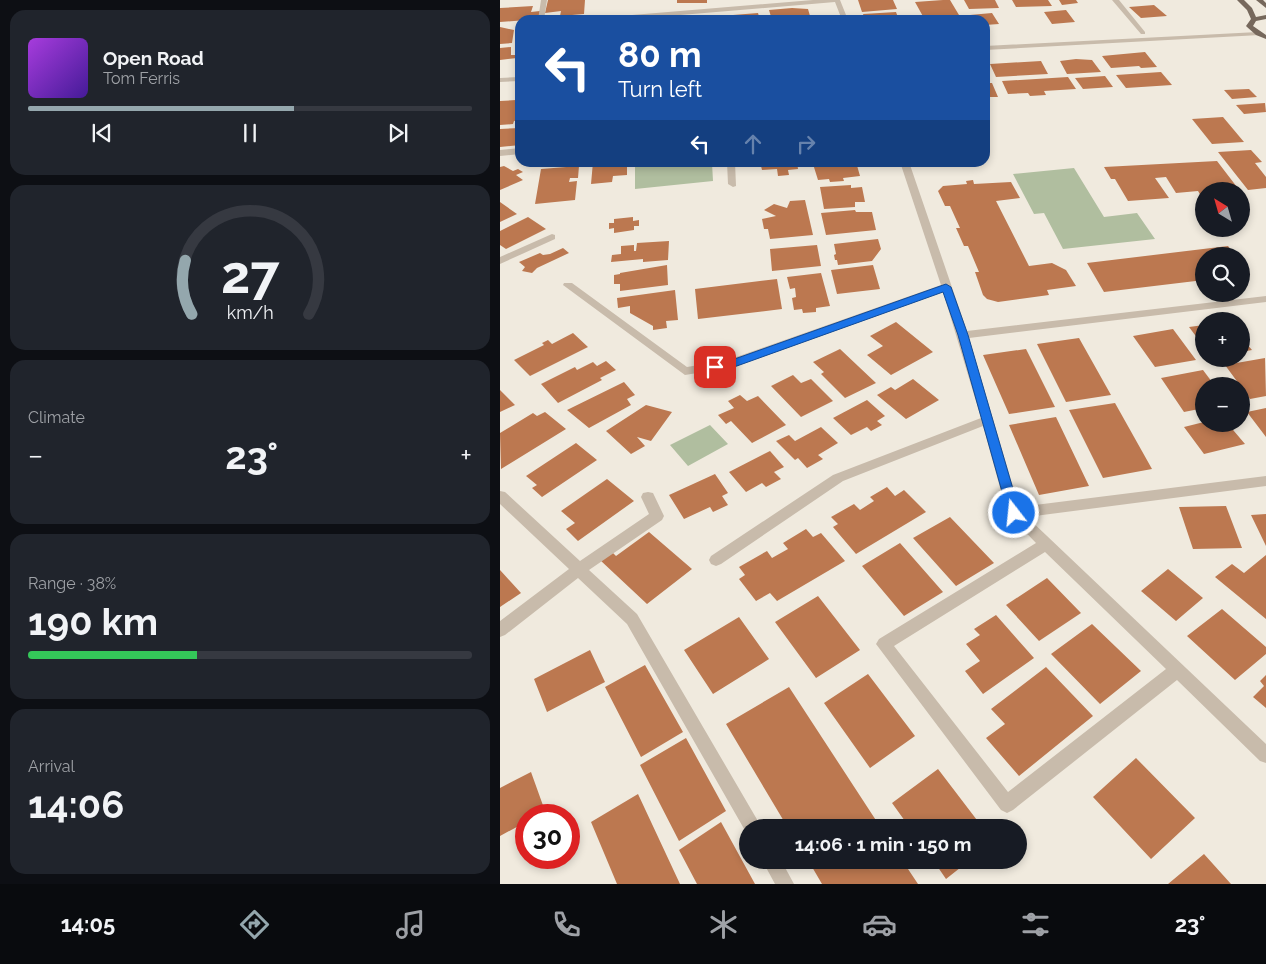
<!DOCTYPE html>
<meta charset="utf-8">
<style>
body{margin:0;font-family:Raleway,sans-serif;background:#20242c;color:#f1f3f6;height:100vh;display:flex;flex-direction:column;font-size:19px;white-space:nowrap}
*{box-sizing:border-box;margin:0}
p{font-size:16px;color:#9ea1a6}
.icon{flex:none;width:28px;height:28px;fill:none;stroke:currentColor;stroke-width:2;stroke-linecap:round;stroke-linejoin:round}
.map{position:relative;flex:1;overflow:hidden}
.sheet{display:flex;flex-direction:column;gap:10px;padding:10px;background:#0d0f14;width:500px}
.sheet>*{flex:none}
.top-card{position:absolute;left:15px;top:15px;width:475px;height:152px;border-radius:15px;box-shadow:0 2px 8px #0003;background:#1a4fa0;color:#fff;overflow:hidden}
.needle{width:32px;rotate:323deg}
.fabs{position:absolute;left:695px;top:182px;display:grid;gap:10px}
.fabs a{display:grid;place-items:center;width:55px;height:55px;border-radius:50%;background:#171b24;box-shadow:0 2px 8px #0003;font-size:25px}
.speed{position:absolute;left:15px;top:804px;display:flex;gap:10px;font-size:25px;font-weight:700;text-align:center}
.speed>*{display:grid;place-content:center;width:65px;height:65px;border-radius:50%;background:#171b24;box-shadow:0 2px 8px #0003;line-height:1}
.speed .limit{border:8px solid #d22;background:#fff;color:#111}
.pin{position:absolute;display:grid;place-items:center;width:42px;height:42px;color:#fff;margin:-21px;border-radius:10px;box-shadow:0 2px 8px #0006}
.me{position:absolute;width:55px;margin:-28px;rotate:344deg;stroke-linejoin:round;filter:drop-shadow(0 0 4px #0008)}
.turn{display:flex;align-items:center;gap:18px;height:105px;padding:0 20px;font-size:22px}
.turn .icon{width:65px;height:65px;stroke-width:2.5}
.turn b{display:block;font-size:35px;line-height:42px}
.lanes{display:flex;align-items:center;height:48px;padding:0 20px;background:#0003;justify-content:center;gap:25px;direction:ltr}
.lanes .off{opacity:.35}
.big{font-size:38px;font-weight:700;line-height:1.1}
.sheet .widget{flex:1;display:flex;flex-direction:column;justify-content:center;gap:8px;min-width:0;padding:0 18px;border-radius:15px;background:#20242c}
.sheet .dial{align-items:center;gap:0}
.dial svg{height:130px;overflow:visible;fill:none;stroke:#363941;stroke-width:7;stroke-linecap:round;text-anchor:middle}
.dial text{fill:#f1f3f6;stroke:none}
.song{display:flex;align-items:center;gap:15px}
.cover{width:60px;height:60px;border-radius:8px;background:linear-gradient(135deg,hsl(280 70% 55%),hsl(260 70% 35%))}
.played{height:5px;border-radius:2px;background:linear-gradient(90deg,#94a7ad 60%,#363941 60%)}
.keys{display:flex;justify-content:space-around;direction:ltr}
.heat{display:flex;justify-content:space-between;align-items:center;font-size:28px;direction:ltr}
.charge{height:8px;border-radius:4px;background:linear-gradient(90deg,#34c759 38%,#363941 0)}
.trip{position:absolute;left:239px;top:819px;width:288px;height:50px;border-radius:25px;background:#171b24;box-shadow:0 2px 8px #0003;font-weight:700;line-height:50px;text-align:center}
.dock{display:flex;height:80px;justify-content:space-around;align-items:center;background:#090b0e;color:#9ea1a6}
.dock .icon{width:35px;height:35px}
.dock .current{color:#94a7ad}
.dock b{font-size:22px;color:#f1f3f6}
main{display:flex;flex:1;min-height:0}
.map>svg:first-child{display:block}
</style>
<main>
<section class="sheet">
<div class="widget">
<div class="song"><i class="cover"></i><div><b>Open Road</b><p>Tom Ferris</p></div></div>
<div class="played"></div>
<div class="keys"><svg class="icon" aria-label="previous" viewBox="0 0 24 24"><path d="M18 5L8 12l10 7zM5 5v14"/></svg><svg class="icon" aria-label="pause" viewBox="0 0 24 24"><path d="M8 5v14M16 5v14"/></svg><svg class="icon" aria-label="next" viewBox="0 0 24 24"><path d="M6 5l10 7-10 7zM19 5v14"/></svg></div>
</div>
<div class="widget dial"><svg viewBox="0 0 100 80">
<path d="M14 69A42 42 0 1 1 86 69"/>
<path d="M14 69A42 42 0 0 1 10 36" stroke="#94a7ad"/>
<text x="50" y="56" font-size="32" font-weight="700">27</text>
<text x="50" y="72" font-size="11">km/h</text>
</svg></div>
<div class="widget"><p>Climate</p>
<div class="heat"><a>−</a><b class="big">23°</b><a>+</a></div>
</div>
<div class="widget"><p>Range · 38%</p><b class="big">190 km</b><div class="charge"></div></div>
<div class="widget"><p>Arrival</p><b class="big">14:06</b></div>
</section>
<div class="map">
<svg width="766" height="884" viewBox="0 0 766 884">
<rect width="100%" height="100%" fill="#f0eade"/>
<path fill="#b0be9f" d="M135,163H212L213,181L135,189Z
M574,168L604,217L637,213L655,239L563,249L544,213L534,214L513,174Z
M210,425L228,444L188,466L170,445Z"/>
<path fill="#bc7850" d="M48,0H85L84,14L60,16L61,11L45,13Z
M177,0H207V3H177Z
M358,0H393L397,9L362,12Z
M443,0H450L462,20H425L415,2Z
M464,0H495L499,8L469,9Z
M512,0H548L552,6L516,7Z
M559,0H576L578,3L562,5Z
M654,5L667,16L641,18L629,7Z
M33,6L31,12L40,11L39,16H27L26,20L0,22V8Z
M292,8L308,9L310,16L304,17L305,19L272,20L269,10Z
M566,10L575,22L552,24L544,12Z
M396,12L399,20H365L363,14Z
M258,13L260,20H234L233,15Z
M492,13L499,24L485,25V20H473L470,15Z
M217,16V20H189L188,18Z
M0,27L14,30L12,43L0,44Z
M11,47V55H17V58L0,60V48Z
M645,52L657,67L641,68L639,66L611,68L602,56Z
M576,59L592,60L601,72L567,74L560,61Z
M541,61L548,74L496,77L490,64Z
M661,72L672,85L626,88L616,75Z
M605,76L613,87L583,89L575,78Z
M568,77L576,89L544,91L546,95L530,96L528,93L508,94L502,81Z
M485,83H492L498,97H485Z
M749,89L757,97L732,99L724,90Z
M16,100L15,103H20L19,120L14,121L13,124L0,125V101Z
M765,103L766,112L744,114L736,105Z
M723,117L744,142L712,144L692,119Z
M20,128V145L0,147V129Z
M751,150L762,162L755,163L766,177V188L748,190L718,152Z
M717,161L740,191H704V196H701L698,191L676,193L666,177L655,178L669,198L628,201L615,179H611L604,167Z
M93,162H119V167L127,166V175L113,176L112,182L91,184Z
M260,162H297L298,169L288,170L289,175L278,176L277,169L262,170Z
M326,162H356L360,176L343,178L344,181L330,182L329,179L318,180L313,164Z
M4,166L13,171L18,169L23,172L16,175L23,180L0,190V167Z
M79,166L78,178H70L69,182L77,181L75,200L35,204L41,169Z
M473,180L474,184L511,182L520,198L496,201L529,266L552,263L566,270L576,286L547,290L549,295L498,302L487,299L483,295L475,272H479L468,246H464L456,228H460L450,206H445L438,191L443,186L467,184L466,181Z
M351,185V188L362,187L365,202H355V207L324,209L320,187Z
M305,200L313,235L270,239L268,229H264L262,219L276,216L264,210L274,204L287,208L290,201Z
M0,202L17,214L0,222Z
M355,210L356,212H372L376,230L326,235L321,213Z
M28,217L46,229L6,249L0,245V231Z
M133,217V221L139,220V226H134V230L114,233V228L109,229V223H114V219Z
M378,239L381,249L372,261L338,265L337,260H335L334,255L336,254L334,244Z
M169,241L168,260L143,262V259L111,262L112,255L121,254V246L134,245V251H136L137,243Z
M317,245L321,266L272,271L270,249Z
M728,246L736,256H704V280L604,292L587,263Z
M63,248L69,253L37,268L32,273L22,271L25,267L19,262L40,253L43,255L50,254Z
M741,263L750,274L741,275Z
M167,265L168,285L120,291V284H114V275L120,274V273Z
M373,265L380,289L337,294L331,270Z
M321,273L330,306L316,308V312L303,313L302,309L294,310L292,298L296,297L295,288L290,289L287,277Z
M277,279L282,309L198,319L195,289Z
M175,290L178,320L166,321L167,328L153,330V326L130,313V306L118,308L117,298Z
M396,322L433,352L391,375L367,355L383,346L370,336Z
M704,325V347L689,327Z
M673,329L696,360L655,367L633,336Z
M73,333L88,347L30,376L14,360L44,345L42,343L48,340L52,344Z
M741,337L752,350L741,352Z
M579,338L611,395L566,402L537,344Z
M340,349L376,383L345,398L321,374L324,372L313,362Z
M526,349L555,407L509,414L483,355Z
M765,358L766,396L750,399L725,365Z
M106,361L116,370L100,378L102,380L58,403L41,384L75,367L77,370L93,362L97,366Z
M703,370L715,386H704V408L684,412L661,378Z
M293,375L301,383L311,379L333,401L301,417L271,386Z
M413,379L439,400L406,419L377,395L391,387L395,390Z
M124,382L135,395L127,399L131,405L89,428L67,410Z
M0,390L15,405L0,412Z
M240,395L247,401L258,396L286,425L252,443L231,421L226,424L218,415L234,408L228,401Z
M367,400L385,416L377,421L382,425L371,431L367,427L351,435L333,418Z
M615,403L652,469L603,478L569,410Z
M146,405L172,412L151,441L137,437L145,446L131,454L106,431Z
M766,408V437L747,412Z
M45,412L66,429L1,469L0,433L33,413L37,416Z
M556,417L589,486L539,495L509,425Z
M704,422L728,424L745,444L704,454L684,427Z
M321,427L338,443L318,455L323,459L307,468L298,458L295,460L276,441L289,435L295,441Z
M76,443L97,460L42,497L32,488L37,485L26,476Z
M270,451L284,467L274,472L281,479L266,487L262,483L246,492L229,472Z
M215,474L228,493L222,496L228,505L213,512L210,507L184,519L169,495Z
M107,479L134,501L78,541L66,529L75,523L61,511Z
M387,487L395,496L404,490L426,512L356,554L333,527L338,524L331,517L354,504L360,510L374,501L370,497Z
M726,506L742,548L693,549L679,507Z
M766,514V546L751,515Z
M450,517L494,563L456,586L413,538Z
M306,529L313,537L321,533L345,561L277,601L270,593L256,601L239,579L245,575L239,567L267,551L272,558L288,549L283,543Z
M149,532L192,569L147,604L100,560L112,552L116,556Z
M400,543L443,592L404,616L362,566Z
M766,555V619L715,577L732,564L744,573Z
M668,569L703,598L676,621L641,591Z
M0,570L21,593L0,607Z
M547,578L581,613L539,641L506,605Z
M318,596L360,650L316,678L275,622Z
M722,609L766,647V654L735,680L687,636Z
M496,615L534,658L483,694L465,671L480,661L466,644L480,635L474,629Z
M239,617L269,659L213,694L184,650Z
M592,624L641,671L600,704L551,654Z
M90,650L105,682L47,712L34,679Z
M145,665L183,732L141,757L105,687Z
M546,667L593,716L519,776L486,738L505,724L491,709Z
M368,674L415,736L370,768L324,703Z
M766,675V708L753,697L764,686L760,681Z
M289,687L381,828H288L226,724Z
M186,738L226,811L179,841L140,765Z
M636,758L695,818L651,859L593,797Z
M438,769L483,828H410L392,803Z
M31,772L45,811L38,815H26V822L0,836V788Z
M138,794L180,884H117L91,822Z
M221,822L255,884H197L179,850Z
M704,854L731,884H668Z
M308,860H402L418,884H322Z
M433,860H470L446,879Z"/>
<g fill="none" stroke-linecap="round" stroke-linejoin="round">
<path fill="#c8bbab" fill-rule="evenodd" d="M41,0H47L44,20H38Z
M313,0H340L348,20H342L335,2L121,20H93L96,18Z
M612,0H619L645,32V34H641Z
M758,32L762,34L760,35L485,50V46Z
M20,77V81L0,82V78Z
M20,148V154L0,156V150Z
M227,162H235L236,186L233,187L228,184Z
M400,162H409L467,331L766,296V302L469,338L519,507L766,476V486L527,517L766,744V763L760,761L677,680L513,810L507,813L501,810L376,644L379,639L536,543L507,513L483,426L343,481L221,564L216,566L211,564L209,560L211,556L333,475L481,418L443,292L234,367L185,375L63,285L64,283H72L187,367L228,360L441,285ZM545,552L666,669L508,792L394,646Z
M52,234L55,235V239L0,264V257Z
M0,491L5,492L80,561L149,514L141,497L143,493L148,492L153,493L164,516L162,520L89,570L137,614L262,828H248L247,834L127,624L78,578L5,635L0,637V621L69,569L0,504Z
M262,860H281L294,884H275Z"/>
<path fill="#76685c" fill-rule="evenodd" d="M737,0H744L752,8L756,17L766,15V19L756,21L753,26L766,35V39L756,35L747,27L746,26L751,19L747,10Z
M756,0H763L766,3V8Z"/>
</g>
<path fill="#1a73e8" stroke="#114b97" d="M446,284L451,287L468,335L520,513L518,517H509L508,513L458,335L443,292L234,367L215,370L210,367L211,364L229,361Z"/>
</svg>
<div class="fabs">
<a><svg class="needle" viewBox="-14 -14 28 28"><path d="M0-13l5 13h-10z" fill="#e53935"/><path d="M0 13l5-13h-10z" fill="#9ea1a6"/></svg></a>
<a><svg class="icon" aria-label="search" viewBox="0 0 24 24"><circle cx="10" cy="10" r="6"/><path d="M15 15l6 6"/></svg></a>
<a>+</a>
<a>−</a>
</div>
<div class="speed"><div class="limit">30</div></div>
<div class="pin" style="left:215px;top:367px;background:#d93025"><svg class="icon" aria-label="arrive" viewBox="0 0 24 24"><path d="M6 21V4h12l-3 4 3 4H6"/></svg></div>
<svg class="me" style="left:514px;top:513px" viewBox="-20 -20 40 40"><circle r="17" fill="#1a73e8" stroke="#fff" stroke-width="3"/><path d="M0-11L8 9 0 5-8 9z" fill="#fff"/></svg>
<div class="trip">14:06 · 1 min · 150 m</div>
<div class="top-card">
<div class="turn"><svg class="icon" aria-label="left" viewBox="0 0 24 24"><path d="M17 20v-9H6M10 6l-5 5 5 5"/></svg><div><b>80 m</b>Turn left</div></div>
<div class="lanes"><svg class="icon" aria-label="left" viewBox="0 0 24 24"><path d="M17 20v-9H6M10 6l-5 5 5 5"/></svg><svg class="icon off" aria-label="ahead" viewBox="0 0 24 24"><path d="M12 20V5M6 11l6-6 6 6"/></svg><svg class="icon off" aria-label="right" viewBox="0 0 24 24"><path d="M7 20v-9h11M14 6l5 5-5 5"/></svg></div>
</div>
</div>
</main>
<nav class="dock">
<b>14:05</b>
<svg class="icon current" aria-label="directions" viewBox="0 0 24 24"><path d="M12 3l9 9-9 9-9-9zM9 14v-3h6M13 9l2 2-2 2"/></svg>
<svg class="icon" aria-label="music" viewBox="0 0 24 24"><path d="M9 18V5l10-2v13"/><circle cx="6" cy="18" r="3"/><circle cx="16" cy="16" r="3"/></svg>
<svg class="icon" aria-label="phone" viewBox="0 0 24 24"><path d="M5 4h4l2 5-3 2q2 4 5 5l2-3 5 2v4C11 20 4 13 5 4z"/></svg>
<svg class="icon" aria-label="climate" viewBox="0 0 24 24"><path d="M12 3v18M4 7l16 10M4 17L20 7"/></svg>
<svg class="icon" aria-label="car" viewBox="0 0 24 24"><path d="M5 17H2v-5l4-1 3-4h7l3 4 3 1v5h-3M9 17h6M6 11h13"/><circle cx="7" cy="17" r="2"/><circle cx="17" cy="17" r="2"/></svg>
<svg class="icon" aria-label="filters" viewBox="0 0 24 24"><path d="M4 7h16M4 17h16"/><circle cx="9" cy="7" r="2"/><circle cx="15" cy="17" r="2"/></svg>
<b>23°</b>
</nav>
